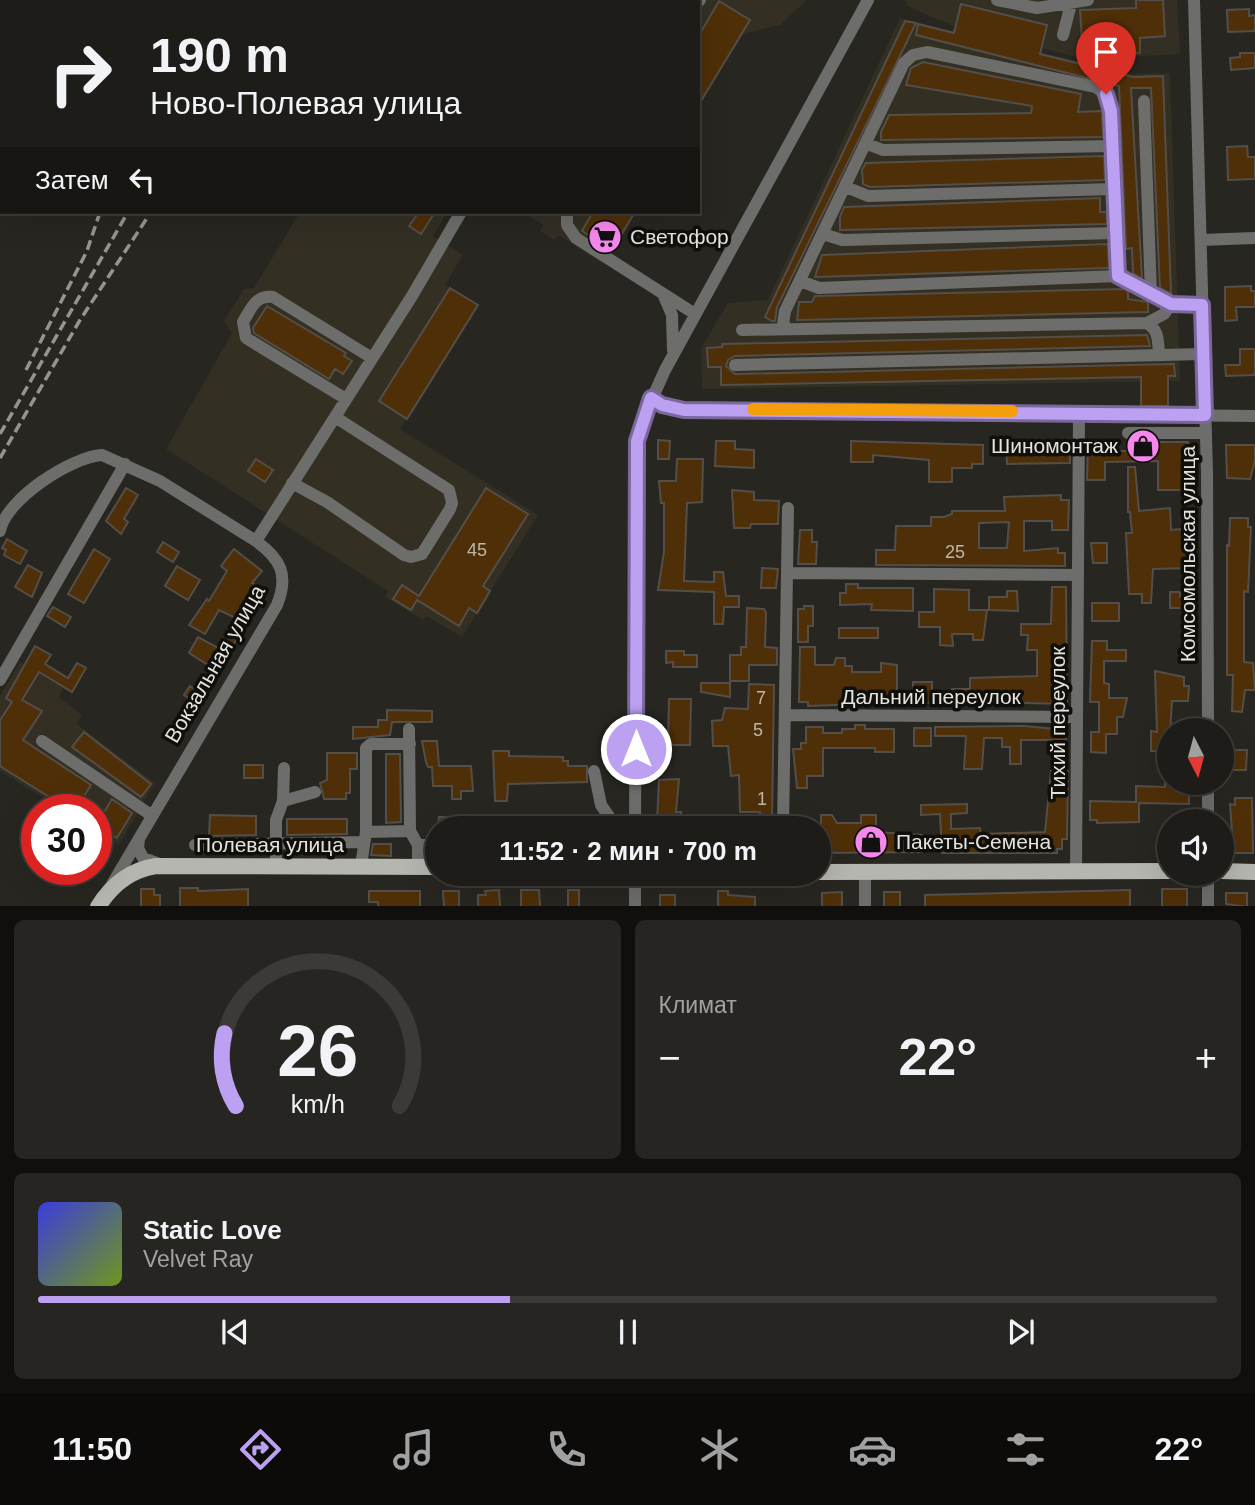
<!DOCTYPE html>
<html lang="ru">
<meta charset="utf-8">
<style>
body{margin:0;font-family:Helvetica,sans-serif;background:#262521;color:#f1f3f6;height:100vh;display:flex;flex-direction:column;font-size:26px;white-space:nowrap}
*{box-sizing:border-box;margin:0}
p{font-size:23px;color:#a1a1a2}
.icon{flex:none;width:38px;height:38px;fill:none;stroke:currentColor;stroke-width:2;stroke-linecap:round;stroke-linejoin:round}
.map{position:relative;height:906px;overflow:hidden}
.details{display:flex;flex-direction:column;gap:14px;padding:14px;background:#100f0d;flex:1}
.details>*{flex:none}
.banner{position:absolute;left:0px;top:0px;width:700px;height:214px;box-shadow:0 7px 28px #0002,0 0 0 2px #3c3a37;background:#1e1c18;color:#f1f3f6;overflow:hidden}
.needle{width:46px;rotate:174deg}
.controls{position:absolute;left:1157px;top:718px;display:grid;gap:14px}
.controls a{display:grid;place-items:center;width:77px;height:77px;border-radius:50%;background:#1e1c18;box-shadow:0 7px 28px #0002,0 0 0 2px #3c3a37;font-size:35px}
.speed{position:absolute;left:21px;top:794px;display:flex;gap:14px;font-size:35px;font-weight:700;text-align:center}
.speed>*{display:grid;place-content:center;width:91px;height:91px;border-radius:50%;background:#1e1c18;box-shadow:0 7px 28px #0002,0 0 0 2px #3c3a37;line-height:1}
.speed .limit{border:10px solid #d22;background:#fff;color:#111}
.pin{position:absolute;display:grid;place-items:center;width:60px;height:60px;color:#fff;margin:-72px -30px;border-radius:50% 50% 50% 0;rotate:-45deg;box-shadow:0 0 7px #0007}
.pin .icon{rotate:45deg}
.me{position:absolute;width:77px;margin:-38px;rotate:0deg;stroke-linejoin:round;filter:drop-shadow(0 0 5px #0008)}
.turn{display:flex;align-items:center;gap:24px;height:147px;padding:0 35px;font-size:32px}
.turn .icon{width:91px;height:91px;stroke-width:2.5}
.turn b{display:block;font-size:49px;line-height:60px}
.then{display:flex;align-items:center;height:66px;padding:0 35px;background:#0003;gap:14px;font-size:26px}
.big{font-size:52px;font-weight:600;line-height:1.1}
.details .tile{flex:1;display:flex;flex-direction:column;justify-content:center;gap:10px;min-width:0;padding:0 24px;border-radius:10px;background:#262521}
.details .dial{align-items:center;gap:0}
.dial svg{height:182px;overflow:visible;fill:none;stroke:#3c3a37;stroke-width:7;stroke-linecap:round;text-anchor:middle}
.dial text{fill:#f1f3f6;stroke:none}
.song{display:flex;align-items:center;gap:21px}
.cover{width:84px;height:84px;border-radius:10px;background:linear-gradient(135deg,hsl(240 70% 55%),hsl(80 70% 35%))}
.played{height:7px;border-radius:4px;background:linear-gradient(90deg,#bca0f2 40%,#3c3a37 40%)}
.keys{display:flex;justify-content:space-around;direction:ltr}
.heat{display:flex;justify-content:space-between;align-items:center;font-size:38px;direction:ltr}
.details .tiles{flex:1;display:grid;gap:14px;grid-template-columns:1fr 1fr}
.tile:last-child{grid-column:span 2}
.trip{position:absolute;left:425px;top:816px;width:406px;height:70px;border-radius:35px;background:#1e1c18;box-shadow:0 7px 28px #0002,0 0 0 2px #3c3a37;font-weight:600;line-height:70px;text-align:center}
.menu{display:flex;height:112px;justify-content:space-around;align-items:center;background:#0c0b0a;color:#a1a1a2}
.menu .icon{width:49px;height:49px}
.menu .selected{color:#bca0f2}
.menu b{font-size:32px;color:#f1f3f6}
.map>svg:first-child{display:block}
</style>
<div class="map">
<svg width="1255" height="907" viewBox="0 0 1255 907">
<rect width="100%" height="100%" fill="#282620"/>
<path fill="#332f23" d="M641,0H807L780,25L742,34L698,106V2Z
M905,0H1177L1180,54L1085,59L956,27L907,6Z
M900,18L1129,74L1170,73L1180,381L702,389L701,348L728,303L768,300Z
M300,212H447L433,236L463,255L445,285L478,305L400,429L538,515L462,637L426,616L423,620L385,597L388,591L166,449L232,333L224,321L244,289L254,288Z
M523,212H635L603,264L558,235L554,240L540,231L543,225Z
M20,662L63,688L59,697L82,715L77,724L155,783L119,845L96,831V810H63L0,771V696Z"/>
<path fill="#4e2f08" stroke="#544e49" stroke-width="2" fill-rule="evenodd" d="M1136,0H1163L1165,36L1140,38V53L1083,56L1080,10L1136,8Z
M719,1L750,20L698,106V37Z
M961,4L1047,25L1040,54L1133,77L1163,76L1171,294L1160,288L1151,88H1131L1142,279L1133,273L1132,248L1126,249L1119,86L916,35L918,24L954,33Z
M1249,9V16L1255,15V31L1228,32L1227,10Z
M905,21L916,23L777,307L775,321H772L765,317Z
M1240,53H1255V68L1231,70L1230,58L1240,57Z
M923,62L1081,94L1078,112L1102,111L1103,137L881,140V132L889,115L1031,113L1032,106L906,85L911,68Z
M1247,146L1248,157H1255V179L1228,180L1227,147Z
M1104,156L1105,180L870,187L863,184L862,170L866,163Z
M1100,198V212H1107V224L840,230V217L844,207Z
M419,212H435L421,234L409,226Z
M593,212H635L612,250L582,231Z
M1108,244L1109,268L815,277L822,255Z
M1251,286V291H1255V307H1236L1237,320L1225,321V287Z
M450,288L478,305L407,419L379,401Z
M1124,289L1128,291V299L1148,302V312L797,320L799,302H812L815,296Z
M267,306L346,353L344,356L352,361L343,374L335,369L329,379L254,333L253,328Z
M1147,335L1150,346L735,356L728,360L726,366L735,374L1174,364L1175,376H1168V406H1141V377L721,385V367H708L707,348L722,347V344Z
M1240,349H1255V375L1226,376L1225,365H1240Z
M658,440L670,441L669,459H658Z
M716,441H735V449L754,450V468L715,466Z
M851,441L983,445V464H972V468H952V482H929V460L873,455V462H851Z
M1137,442H1188V465H1182L1183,490H1158V461L1105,462V480H1087L1088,444H1115V451H1137Z
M1063,443H1070V463L1007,464L1006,444Z
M1226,445H1255V461L1250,479L1227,478Z
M256,459L273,470L265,482L248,471Z
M677,459H703L702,502L687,503L684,581L714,582V572H723L726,596H739V607H724L723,624H714V592L658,590L664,552V503H661L659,481H676Z
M1128,467H1135L1139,511L1170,508L1171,530L1181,529L1182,540L1188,539L1190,568L1153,569L1151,603H1142V594H1129L1126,533H1132L1130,512H1128Z
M126,488L138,495L124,519L128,522L121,534L106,521Z
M486,488L528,514L483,586L490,591L477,613L469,608L459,626L417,600L411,610L393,599L402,585L419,596Z
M732,490L754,492V500L779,501L778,524H751L750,528H734Z
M1061,495V500H1069L1068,530H1052V521H1024V551L1058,548V553H1065V566L876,565V550H895L896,526H931V517H944L952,514V511H1005L1004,497ZM1009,522L1007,548H979V523Z
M1230,518H1248V527H1251L1248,592L1244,591V662L1253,663L1255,690H1245L1242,712L1232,711L1233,675H1227V545L1229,546Z
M800,530H812V542H817L816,564H798Z
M7,539L27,551L20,564L4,555L6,550L2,548Z
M163,542L179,552L173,562L157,552Z
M1091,543H1107V563H1093Z
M94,549L110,559L84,603L68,594Z
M234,549L262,571L252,583L263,589L262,594L248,624L219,610L205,634L189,625L207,599L209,601L227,571L221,566Z
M28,565L42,573L32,597L15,587Z
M177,566L200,580L188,600L165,586Z
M762,568L778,569L776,588H761Z
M846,584H858V588H913V611L871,610L872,604L840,605V593H846Z
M1052,587H1066L1067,704L992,702V705H977V702L953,703L952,689H970V678L1037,676V650H1027L1028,635H1021V624H1051Z
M934,589L969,590V610H987L983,640H973V634H952L953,646L940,645V627H919V612H934Z
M1007,591H1017L1018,611L989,610V597H1007Z
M1170,592H1180V597H1188V608H1170Z
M1092,603H1119V621H1092Z
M804,606H813V626H808V642H798V609H804Z
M53,607L71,617L65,627L47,616Z
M747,608L764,609L766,613L765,647L777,648V665H749V681H730V655H741V647H746Z
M839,628H878V638H839Z
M226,635L236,640L219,672L189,653L198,637L218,648Z
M1092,641H1107V650H1126V661H1104V683L1109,684V698H1127L1123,717H1117V734H1106V753L1091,752V732H1099V702H1090Z
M35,646L51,655L45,664L68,678L77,663L86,668L72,692L39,672L22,700L42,711L23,740L91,785L75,810H70L0,766V720L12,702L6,698Z
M800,647H815V665H834L836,658H845V666H852V672H881V663L897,665V691H893V703L808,706V702H799Z
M666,651H684V655H697V667H673V662L666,663Z
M1155,671L1184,677V686H1189L1188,701H1172L1169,751H1151V731L1157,732Z
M913,682H932V703H913Z
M701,683H730V697L701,692Z
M749,684L774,685L772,823H760V812H740L739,775L731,776L728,746H713L712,721L722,720L725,708L748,709Z
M190,686L203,695L198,704L184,695Z
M669,699H691L690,745H668Z
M387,710L432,711V722H392L390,735L353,739V727H378V720H387Z
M855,725H865V729H894V752H875V748H823V776H807V788H797L793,749H801V743H806V727H823V733H842V729H855Z
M1024,726L1066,730V740H1021V764H1010V747H1002V738H984L982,769H964L966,736H935V727Z
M914,728H931V746H914Z
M84,732L151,784L141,797L72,747Z
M422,741H437L439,766H471L473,791H461V799H452V786H433L432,767H428L426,762Z
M1228,750H1247L1246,770H1227Z
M493,751H509V756L563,757V761H568V766H587V782L508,784L507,801H495Z
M327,753H357V769H350V793H346V799H324L320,783L327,780Z
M386,754H400L401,822L386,823Z
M244,765H263V778H244Z
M1051,771H1068L1067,839H1062V849H1057V853H942L940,814L921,815V805L967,804V813L951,814V829L980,828L981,834L1045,832Z
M679,779L676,812H681V821L657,822L659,780Z
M1165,782H1189V804L1139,803V822L1097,823V820H1090V801L1136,802V786L1165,787Z
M1235,798H1252L1253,853H1228V844H1233L1230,804L1235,805Z
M112,799L132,813L117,838L96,826Z
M210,815L256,816V835L209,836Z
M821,815H832L837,823H861V815H876V832L922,835V852L821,853Z
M439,817L488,818V828H438Z
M287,819H347V834L287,835Z
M373,844H391V856L371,855Z
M180,888H198V891L248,889V907H180Z
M141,889H154V895H160V907H141Z
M1162,889H1187V907H1162Z
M499,890L500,907H478V895H486L485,891Z
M521,890H539L540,907H521Z
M568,890H579V907H568Z
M1130,890V907H925V895Z
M369,891H420V907H378V902H369Z
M443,891H459V907H444Z
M718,891H728V895L755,897V907H718Z
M842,892V907H822V893Z
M884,892H900V907H884Z
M1226,893H1247V907L1226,904Z
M660,895H675V907H660Z"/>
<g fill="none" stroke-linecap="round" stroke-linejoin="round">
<path stroke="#6d6e6b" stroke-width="12" d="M997,0L1037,8L1088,0
M1194,0L1207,473L1208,730
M583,2L584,0
M698,2L700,0
M1063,35L1072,0
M1144,101L1151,294
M867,144L883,150L1113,146
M846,187L868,196L1114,189
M567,212V225L576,238L695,314
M823,234L842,240L1116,233
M1201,240L1255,238
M800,281L819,288L1118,276
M663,294L672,315L673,350
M1147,323L1164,314L1171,304
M787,328L783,324L785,311L904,63L913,55L927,52L1096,87L1106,95L1111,111L1118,276L1171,304L1202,305
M742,330L1147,323C1159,330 1158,341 1159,355
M735,365L1203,354
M651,398L662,405L684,410L1255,416
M346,399L246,338L243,322C251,309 255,295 273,297L372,358
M1128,433H1206
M292,483L327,502L404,555L411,557L422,554L450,509L452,503L449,490L335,417
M0,531C6,499 71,457 102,455L160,481L256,541C281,559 289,575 277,605L111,886
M256,541L412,296L461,212
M788,573L1078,575
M0,680L125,464
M785,715L1077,717
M409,729L410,831L418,845V867
M42,741L151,815
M594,771L601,805L617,828
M1208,782V821
M283,801L315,792
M635,828L637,461L639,428L665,370L868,0
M783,828L788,508
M366,832L410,831
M139,839L138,848L143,858L162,865
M195,845L363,842
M418,845H438
M276,865V820L283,801L284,768
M361,866L366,832V748L371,744H410
M865,872V907
M1076,872L1079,412
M635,873V907
M1208,873V907"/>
<path stroke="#b5b6b0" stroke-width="16" d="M1222,871L1255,872
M819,872L1169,871
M98,907C112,884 130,870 156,866L438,867"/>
<path stroke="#96948f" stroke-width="3.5" stroke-dasharray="10 5" stroke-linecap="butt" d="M131,0V2
M247,2L248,0
M281,2L282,0
M26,370L87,251L100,212
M0,434L128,212
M0,458L80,320L151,212"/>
</g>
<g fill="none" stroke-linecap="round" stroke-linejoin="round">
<defs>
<path id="route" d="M636,749L637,441L651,398L662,405L684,410L1205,415L1202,305L1171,304L1118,276L1111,111L1106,94"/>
</defs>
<use href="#route" stroke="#7a689d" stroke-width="18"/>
<use href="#route" stroke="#bca0f2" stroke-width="12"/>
<path stroke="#f59e0b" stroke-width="12" d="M753,409L1012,411"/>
</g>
<defs>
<symbol id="supermarket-disc" viewBox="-11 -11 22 22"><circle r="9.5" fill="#f688ed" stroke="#100f0c"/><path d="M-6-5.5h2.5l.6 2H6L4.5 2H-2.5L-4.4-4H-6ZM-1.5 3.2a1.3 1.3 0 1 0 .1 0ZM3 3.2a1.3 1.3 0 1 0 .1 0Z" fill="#111"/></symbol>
<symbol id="shop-disc" viewBox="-11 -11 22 22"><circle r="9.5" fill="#f688ed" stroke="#100f0c"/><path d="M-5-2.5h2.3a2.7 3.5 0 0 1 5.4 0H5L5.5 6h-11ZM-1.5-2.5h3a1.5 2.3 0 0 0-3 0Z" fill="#111"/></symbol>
</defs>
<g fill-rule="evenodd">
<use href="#supermarket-disc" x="586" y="218" width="38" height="38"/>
<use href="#shop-disc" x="1124" y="427" width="38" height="38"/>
<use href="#shop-disc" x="852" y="823" width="38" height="38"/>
</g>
<g text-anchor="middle" stroke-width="7" stroke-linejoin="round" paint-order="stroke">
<g font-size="18" fill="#beb6a9">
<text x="477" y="556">45</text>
<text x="955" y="558">25</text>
<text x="761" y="704">7</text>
<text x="758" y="736">5</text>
<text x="762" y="805">1</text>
</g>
<g font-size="21" fill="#e4e3df" stroke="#100f0c" text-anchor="start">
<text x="630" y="244">Светофор</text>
<text x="1118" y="453" text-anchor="end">Шиномонтаж</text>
<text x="896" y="849">Пакеты-Семена</text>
</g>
<g font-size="21" fill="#e4e3df" stroke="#100f0c">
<text transform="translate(1188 554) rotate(-90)" y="7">Комсомольская улица</text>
<text transform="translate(215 664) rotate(-60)" y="7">Вокзальная улица</text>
<text x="931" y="704">Дальний переулок</text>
<text transform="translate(1058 723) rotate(-90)" y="7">Тихий переулок</text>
<text x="270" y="852">Полевая улица</text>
</g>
</g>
</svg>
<div class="controls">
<a><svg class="needle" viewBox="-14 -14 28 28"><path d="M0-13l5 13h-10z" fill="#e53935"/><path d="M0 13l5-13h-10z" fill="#a1a1a2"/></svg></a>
<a><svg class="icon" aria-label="sound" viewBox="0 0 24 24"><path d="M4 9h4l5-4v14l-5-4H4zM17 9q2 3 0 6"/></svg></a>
</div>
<div class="speed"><div class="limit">30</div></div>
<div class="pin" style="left:1106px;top:94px;background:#d93025"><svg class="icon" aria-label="arrive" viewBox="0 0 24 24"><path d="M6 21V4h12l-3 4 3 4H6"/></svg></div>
<svg class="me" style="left:636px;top:749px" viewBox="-20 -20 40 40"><circle r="17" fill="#bca0f2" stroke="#fff" stroke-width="3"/><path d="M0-11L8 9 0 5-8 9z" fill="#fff"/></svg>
<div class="trip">11:52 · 2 мин · 700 m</div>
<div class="banner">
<div class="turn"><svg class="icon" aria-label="right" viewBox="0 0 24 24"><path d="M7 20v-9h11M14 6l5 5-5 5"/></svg><div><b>190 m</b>Ново-Полевая улица</div></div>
<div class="then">Затем<svg class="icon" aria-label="left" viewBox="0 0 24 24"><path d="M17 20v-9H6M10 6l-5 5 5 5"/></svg></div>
</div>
</div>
<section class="details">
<div class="tiles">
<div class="tile dial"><svg viewBox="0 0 100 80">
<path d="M14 69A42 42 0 1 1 86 69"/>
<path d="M14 69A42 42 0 0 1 9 37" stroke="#bca0f2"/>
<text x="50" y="56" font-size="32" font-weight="700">26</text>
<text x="50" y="72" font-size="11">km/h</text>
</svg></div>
<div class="tile"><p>Климат</p>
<div class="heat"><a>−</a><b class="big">22°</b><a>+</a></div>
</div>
<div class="tile">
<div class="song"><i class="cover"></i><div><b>Static Love</b><p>Velvet Ray</p></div></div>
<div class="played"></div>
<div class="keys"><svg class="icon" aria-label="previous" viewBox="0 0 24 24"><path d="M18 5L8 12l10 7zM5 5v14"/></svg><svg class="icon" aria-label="pause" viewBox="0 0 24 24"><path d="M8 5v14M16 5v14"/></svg><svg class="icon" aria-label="next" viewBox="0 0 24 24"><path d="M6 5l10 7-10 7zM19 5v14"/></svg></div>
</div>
</div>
</section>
<nav class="menu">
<b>11:50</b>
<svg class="icon selected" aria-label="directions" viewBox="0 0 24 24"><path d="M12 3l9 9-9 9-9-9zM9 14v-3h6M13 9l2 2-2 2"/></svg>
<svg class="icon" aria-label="music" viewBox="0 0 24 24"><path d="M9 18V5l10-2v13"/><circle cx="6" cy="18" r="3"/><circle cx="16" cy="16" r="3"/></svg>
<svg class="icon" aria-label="phone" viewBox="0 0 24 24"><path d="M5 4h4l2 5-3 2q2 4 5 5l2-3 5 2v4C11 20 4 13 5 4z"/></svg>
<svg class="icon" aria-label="climate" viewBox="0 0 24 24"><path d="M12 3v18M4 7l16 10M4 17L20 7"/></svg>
<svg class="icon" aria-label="car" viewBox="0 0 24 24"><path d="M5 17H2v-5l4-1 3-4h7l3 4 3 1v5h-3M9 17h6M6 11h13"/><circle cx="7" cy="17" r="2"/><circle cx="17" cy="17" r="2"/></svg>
<svg class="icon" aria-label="filters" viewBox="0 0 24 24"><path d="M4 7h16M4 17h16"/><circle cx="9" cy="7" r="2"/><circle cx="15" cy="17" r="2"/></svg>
<b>22°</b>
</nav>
